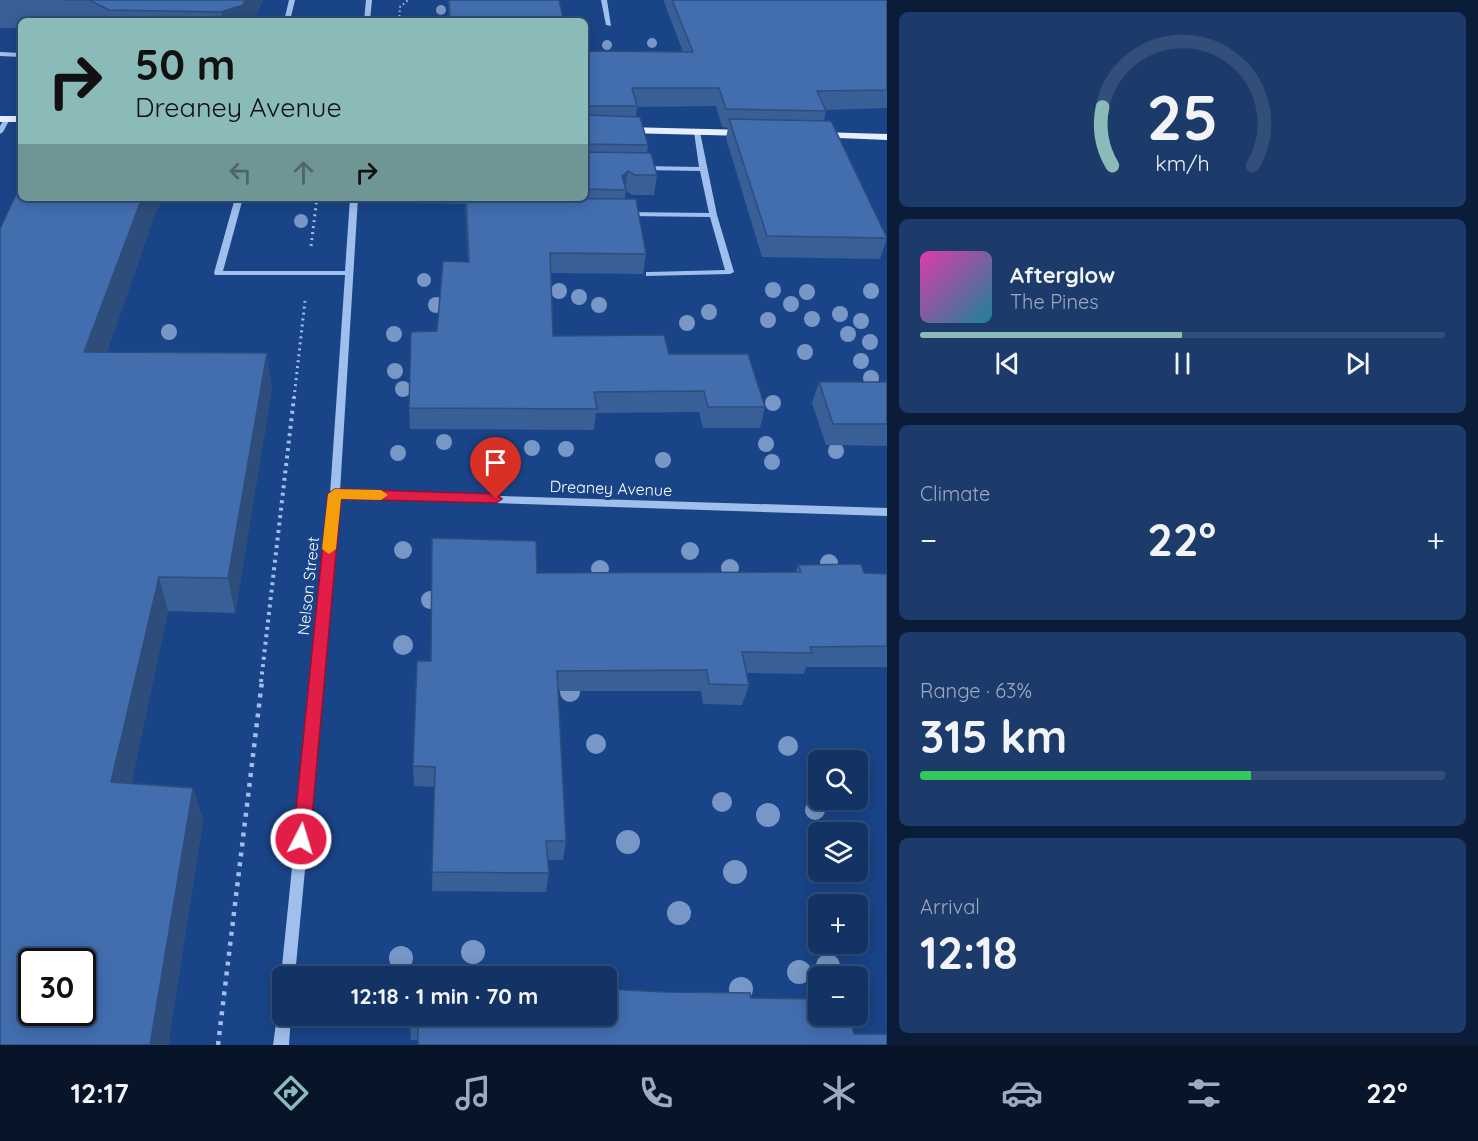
<!DOCTYPE html>
<meta charset="utf-8">
<style>
body{margin:0;font-family:Quicksand,sans-serif;background:#1c3b6b;color:#f1f3f6;height:100vh;display:flex;flex-direction:column;font-size:22px;white-space:nowrap}
*{box-sizing:border-box;margin:0}
p{font-size:20px;color:#9daabf}
.icon{flex:none;width:33px;height:33px;fill:none;stroke:currentColor;stroke-width:2;stroke-linecap:round;stroke-linejoin:round}
.map{position:relative;flex:1;overflow:hidden}
.drawer{display:flex;flex-direction:column;gap:12px;padding:12px;background:#0a1c38;width:591px}
.drawer>*{flex:none}
.banner{position:absolute;left:18px;top:18px;width:570px;height:183px;border-radius:9px;box-shadow:0 3px 15px #0003,0 0 0 2px #324e79;background:#8bbbb9;color:#111;overflow:hidden}
.controls{position:absolute;left:808px;top:750px;display:grid;gap:12px}
.controls a{display:grid;place-items:center;width:60px;height:60px;border-radius:9px;background:#133365;box-shadow:0 3px 15px #0003,0 0 0 2px #324e79;font-size:30px}
.speed{position:absolute;left:18px;top:948px;display:flex;gap:12px;font-size:30px;font-weight:700;text-align:center}
.speed>*{display:grid;place-content:center;width:78px;height:78px;border-radius:50%;background:#133365;box-shadow:0 3px 15px #0003,0 0 0 2px #324e79;line-height:1}
.speed .limit{border:3px solid #111;border-radius:9px;background:#fff;color:#111}
.pin{position:absolute;display:grid;place-items:center;width:51px;height:51px;color:#fff;margin:-62px -26px;border-radius:50% 50% 50% 0;rotate:-45deg;box-shadow:0 0 6px #0007}
.pin .icon{rotate:45deg}
.me{position:absolute;width:66px;margin:-33px;rotate:5deg;stroke-linejoin:round;filter:drop-shadow(0 0 4px #0008)}
.turn{display:flex;align-items:center;gap:21px;height:126px;padding:0 18px;font-size:27px}
.turn .icon{width:78px;height:78px;stroke-width:2.5}
.turn b{display:block;font-size:42px;line-height:51px}
.lanes{display:flex;align-items:center;height:57px;padding:0 18px;background:#0003;justify-content:center;gap:30px;direction:ltr}
.lanes .off{opacity:.35}
.big{font-size:45px;font-weight:700;line-height:1.1}
.drawer .tile{flex:1;display:flex;flex-direction:column;justify-content:center;gap:9px;min-width:0;padding:0 21px;border-radius:9px;background:#1c3b6b}
.drawer .dial{align-items:center;gap:0}
.dial svg{height:156px;overflow:visible;fill:none;stroke:#324e79;stroke-width:7;stroke-linecap:round;text-anchor:middle}
.dial text{fill:#f1f3f6;stroke:none}
.song{display:flex;align-items:center;gap:18px}
.cover{width:72px;height:72px;border-radius:9px;background:linear-gradient(135deg,hsl(320 70% 55%),hsl(190 70% 35%))}
.played{height:6px;border-radius:3px;background:linear-gradient(90deg,#8bbbb9 50%,#324e79 50%)}
.keys{display:flex;justify-content:space-around;direction:ltr}
.heat{display:flex;justify-content:space-between;align-items:center;font-size:33px;direction:ltr}
.charge{height:9px;border-radius:4px;background:linear-gradient(90deg,#34c759 63%,#324e79 0)}
.trip{position:absolute;left:272px;top:966px;width:345px;height:60px;border-radius:9px;background:#133365;box-shadow:0 3px 15px #0003,0 0 0 2px #324e79;font-weight:700;line-height:60px;text-align:center}
.tab-bar{display:flex;height:96px;justify-content:space-around;align-items:center;background:#081428;color:#9daabf}
.tab-bar .icon{width:42px;height:42px}
.tab-bar .selected{color:#8bbbb9}
.tab-bar b{font-size:27px;color:#f1f3f6}
main{display:flex;flex:1;min-height:0}
.map>svg:first-child{display:block}
</style>
<main>
<div class="map">
<svg width="887" height="1045" viewBox="0 0 887 1045">
<rect width="100%" height="100%" fill="#194487"/>
<g fill="none" stroke-linecap="round" stroke-linejoin="round">
<path stroke="#a0bfec" stroke-width="2" stroke-dasharray="1.5 3" stroke-linecap="butt" d="M399,21L400,7L408,0"/>
<path stroke="#a0bfec" stroke-width="3" stroke-dasharray="2 4" stroke-linecap="butt" d="M311,246L317,198
M294,398L305,301"/>
<path stroke="#a0bfec" stroke-width="4" stroke-dasharray="3 4.5" stroke-linecap="butt" d="M261,682L294,397"/>
<path stroke="#a0bfec" stroke-width="4.5" stroke-dasharray="4 6" stroke-linecap="butt" d="M218,1045L262,681"/>
<path fill="#a0bfec" fill-rule="evenodd" d="M289,0H295L290,21H284Z
M366,0H372L370,21H364Z
M601,0H607L611,26L606,25Z
M0,52L21,53V57L0,56Z
M5,118L10,119L3,132L0,134V126Z
M697,130L700,132L717,215L734,272L730,274L646,276V272H649L725,270L710,217L626,216L622,214L626,212L709,213L700,171L642,170L638,168L642,166L699,167L694,132Z
M235,198H243L223,271H345L350,198H358L340,491L887,508V516L340,498L295,976H282V979L281,976L330,494L345,275H215L214,273Z
M282,1009V1016H291L289,1045H273L277,1016L279,1011Z"/>
<path fill="#e6eeff" fill-rule="evenodd" d="M0,116H21V122H0Z
M585,126L747,130L752,133L747,136L585,132Z
M819,132L887,134V140L815,137V133Z"/>
</g>
<g fill="#7897c6">
<circle cx="441" cy="10" r="5"/>
<circle cx="652" cy="43" r="5"/>
<circle cx="607" cy="45" r="5"/>
<circle cx="301" cy="221" r="7"/>
<circle cx="424" cy="280" r="7"/>
<circle cx="773" cy="290" r="8"/>
<circle cx="559" cy="291" r="8"/>
<circle cx="871" cy="291" r="8"/>
<circle cx="807" cy="292" r="8"/>
<circle cx="579" cy="297" r="8"/>
<circle cx="791" cy="304" r="8"/>
<circle cx="436" cy="305" r="8"/>
<circle cx="599" cy="305" r="8"/>
<circle cx="709" cy="312" r="8"/>
<circle cx="840" cy="314" r="8"/>
<circle cx="812" cy="319" r="8"/>
<circle cx="768" cy="320" r="8"/>
<circle cx="861" cy="321" r="8"/>
<circle cx="687" cy="323" r="8"/>
<circle cx="169" cy="332" r="8"/>
<circle cx="394" cy="334" r="8"/>
<circle cx="848" cy="334" r="8"/>
<circle cx="870" cy="342" r="8"/>
<circle cx="805" cy="352" r="8"/>
<circle cx="861" cy="361" r="8"/>
<circle cx="395" cy="371" r="8"/>
<circle cx="871" cy="378" r="8"/>
<circle cx="403" cy="389" r="8"/>
<circle cx="773" cy="403" r="8"/>
<circle cx="444" cy="442" r="8"/>
<circle cx="766" cy="444" r="8"/>
<circle cx="532" cy="448" r="8"/>
<circle cx="566" cy="449" r="8"/>
<circle cx="836" cy="451" r="8"/>
<circle cx="398" cy="453" r="8"/>
<circle cx="663" cy="460" r="8"/>
<circle cx="772" cy="462" r="8"/>
<circle cx="403" cy="550" r="9"/>
<circle cx="690" cy="551" r="9"/>
<circle cx="829" cy="563" r="9"/>
<circle cx="730" cy="568" r="9"/>
<circle cx="600" cy="569" r="9"/>
<circle cx="430" cy="600" r="9"/>
<circle cx="403" cy="645" r="10"/>
<circle cx="570" cy="692" r="10"/>
<circle cx="596" cy="744" r="10"/>
<circle cx="788" cy="746" r="10"/>
<circle cx="722" cy="802" r="10"/>
<circle cx="815" cy="810" r="10"/>
<circle cx="768" cy="815" r="12"/>
<circle cx="628" cy="842" r="12"/>
<circle cx="735" cy="872" r="12"/>
<circle cx="679" cy="913" r="12"/>
<circle cx="473" cy="952" r="12"/>
<circle cx="401" cy="958" r="12"/>
<circle cx="828" cy="966" r="12"/>
<circle cx="799" cy="972" r="12"/>
<circle cx="741" cy="989" r="12"/>
</g>
<path fill="#395f97" d="M0,0H263L253,21H21V28H0Z
M448,0H559L564,21H449Z
M664,0H887V108L826,110V111L824,121L887,238L880,259L762,257L726,138L728,128L722,127L716,106L637,107L636,117L648,145L647,153L657,175L654,195H632L626,191L625,198L646,254L643,274L551,273L553,336L669,354L765,407L760,428H703L699,412L596,413L594,430L410,429L409,408L437,331L468,262L465,204L409,203V198H585V51L683,52L664,2Z
M21,198H164L155,214L107,352L272,388L235,613L168,611L131,784L193,788L203,820L168,1045H0Z
M819,382H887V446L826,445L812,403Z
M798,565L864,573L887,574V667H806L804,674L747,673L749,685L742,705L703,704L701,691H558L566,841L563,860H548L549,873L546,892L432,891L434,787L414,786L413,766L431,661L537,573L796,572Z
M606,1016L418,1040H411L410,1023Z"/>
<path fill="#2e4d7b" d="M245,0H263L253,21H223L221,12Z
M628,171L625,190L622,176Z
M142,198H164L155,214L95,387L84,352Z
M267,353L272,388L235,613L228,578Z
M159,577L168,611L125,815L111,782Z
M193,788L203,820L168,1045H150Z"/>
<path fill="#426eb0" stroke="#2e4d7b" stroke-width="1.5" fill-rule="evenodd" d="M65,0H245L243,5L221,12L109,10L89,0Z
M449,0H559L564,21H450Z
M672,0H887V90L817,91L826,111L726,109L719,88H632L637,106H585V108V51L693,52Z
M585,114L587,115L640,117L648,145L585,144Z
M729,119L831,121L887,238L767,236Z
M587,152L651,153L657,175H635L628,171L622,176L626,190L585,189V155H588Z
M21,184V198H142L84,352L267,353L228,578L159,577L111,782L193,788L150,1045H0V229ZM32,962H82V1012H32Z
M466,198L636,199L646,254L550,253L553,336L664,335L669,354H748L765,407H708L704,391L594,392L597,409L409,408L411,332L437,331L443,261L469,262Z
M819,382H887V424H833Z
M432,538L536,541L537,573L801,572L798,565L861,564L864,573L887,574V646L810,647L812,653L742,652L749,685L709,684L707,670L557,671L566,841H546L549,873L432,872L435,767L413,766L417,661H431Z
M606,989L664,992L750,993L751,998L819,999V1016H849L854,1034H887V1045H418V1024L410,1023V1016H606Z"/>
<path fill="#e11d48" stroke="#92132f" stroke-width="1.5" d="M335,489L496,494L502,499L496,503L341,499L310,839L307,844L301,847L295,844L293,839L328,494Z"/>
<path fill="#f59e0b" d="M335,489L381,490L388,495L381,500L341,499L336,549L329,554L322,549L328,494Z"/>
<g text-anchor="middle" stroke-width="6" stroke-linejoin="round" paint-order="stroke">
<g font-size="16" fill="#fff" stroke="#194487">
<text transform="translate(611 488) rotate(2)" y="6">Dreaney Avenue</text>
<text transform="translate(308 586) rotate(-84)" y="6">Nelson Street</text>
</g>
</g>
</svg>
<div class="controls">
<a><svg class="icon" aria-label="search" viewBox="0 0 24 24"><circle cx="10" cy="10" r="6"/><path d="M15 15l6 6"/></svg></a>
<a><svg class="icon" aria-label="layers" viewBox="0 0 24 24"><path d="M12 4l9 5-9 5-9-5zM3 14l9 5 9-5"/></svg></a>
<a>+</a>
<a>−</a>
</div>
<div class="speed"><div class="limit">30</div></div>
<div class="pin" style="left:496px;top:499px;background:#d93025"><svg class="icon" aria-label="arrive" viewBox="0 0 24 24"><path d="M6 21V4h12l-3 4 3 4H6"/></svg></div>
<svg class="me" style="left:301px;top:839px" viewBox="-20 -20 40 40"><circle r="17" fill="#e11d48" stroke="#fff" stroke-width="3"/><path d="M0-11L8 9 0 5-8 9z" fill="#fff"/></svg>
<div class="trip">12:18 · 1 min · 70 m</div>
<div class="banner">
<div class="turn"><svg class="icon" aria-label="right" viewBox="0 0 24 24"><path d="M7 20v-9h11M14 6l5 5-5 5"/></svg><div><b>50 m</b>Dreaney Avenue</div></div>
<div class="lanes"><svg class="icon off" aria-label="left" viewBox="0 0 24 24"><path d="M17 20v-9H6M10 6l-5 5 5 5"/></svg><svg class="icon off" aria-label="ahead" viewBox="0 0 24 24"><path d="M12 20V5M6 11l6-6 6 6"/></svg><svg class="icon" aria-label="right" viewBox="0 0 24 24"><path d="M7 20v-9h11M14 6l5 5-5 5"/></svg></div>
</div>
</div>
<section class="drawer">
<div class="tile dial"><svg viewBox="0 0 100 80">
<path d="M14 69A42 42 0 1 1 86 69"/>
<path d="M14 69A42 42 0 0 1 9 39" stroke="#8bbbb9"/>
<text x="50" y="56" font-size="32" font-weight="700">25</text>
<text x="50" y="72" font-size="11">km/h</text>
</svg></div>
<div class="tile">
<div class="song"><i class="cover"></i><div><b>Afterglow</b><p>The Pines</p></div></div>
<div class="played"></div>
<div class="keys"><svg class="icon" aria-label="previous" viewBox="0 0 24 24"><path d="M18 5L8 12l10 7zM5 5v14"/></svg><svg class="icon" aria-label="pause" viewBox="0 0 24 24"><path d="M8 5v14M16 5v14"/></svg><svg class="icon" aria-label="next" viewBox="0 0 24 24"><path d="M6 5l10 7-10 7zM19 5v14"/></svg></div>
</div>
<div class="tile"><p>Climate</p>
<div class="heat"><a>−</a><b class="big">22°</b><a>+</a></div>
</div>
<div class="tile"><p>Range · 63%</p><b class="big">315 km</b><div class="charge"></div></div>
<div class="tile"><p>Arrival</p><b class="big">12:18</b></div>
</section>
</main>
<nav class="tab-bar">
<b>12:17</b>
<svg class="icon selected" aria-label="directions" viewBox="0 0 24 24"><path d="M12 3l9 9-9 9-9-9zM9 14v-3h6M13 9l2 2-2 2"/></svg>
<svg class="icon" aria-label="music" viewBox="0 0 24 24"><path d="M9 18V5l10-2v13"/><circle cx="6" cy="18" r="3"/><circle cx="16" cy="16" r="3"/></svg>
<svg class="icon" aria-label="phone" viewBox="0 0 24 24"><path d="M5 4h4l2 5-3 2q2 4 5 5l2-3 5 2v4C11 20 4 13 5 4z"/></svg>
<svg class="icon" aria-label="climate" viewBox="0 0 24 24"><path d="M12 3v18M4 7l16 10M4 17L20 7"/></svg>
<svg class="icon" aria-label="car" viewBox="0 0 24 24"><path d="M5 17H2v-5l4-1 3-4h7l3 4 3 1v5h-3M9 17h6M6 11h13"/><circle cx="7" cy="17" r="2"/><circle cx="17" cy="17" r="2"/></svg>
<svg class="icon" aria-label="filters" viewBox="0 0 24 24"><path d="M4 7h16M4 17h16"/><circle cx="9" cy="7" r="2"/><circle cx="15" cy="17" r="2"/></svg>
<b>22°</b>
</nav>
